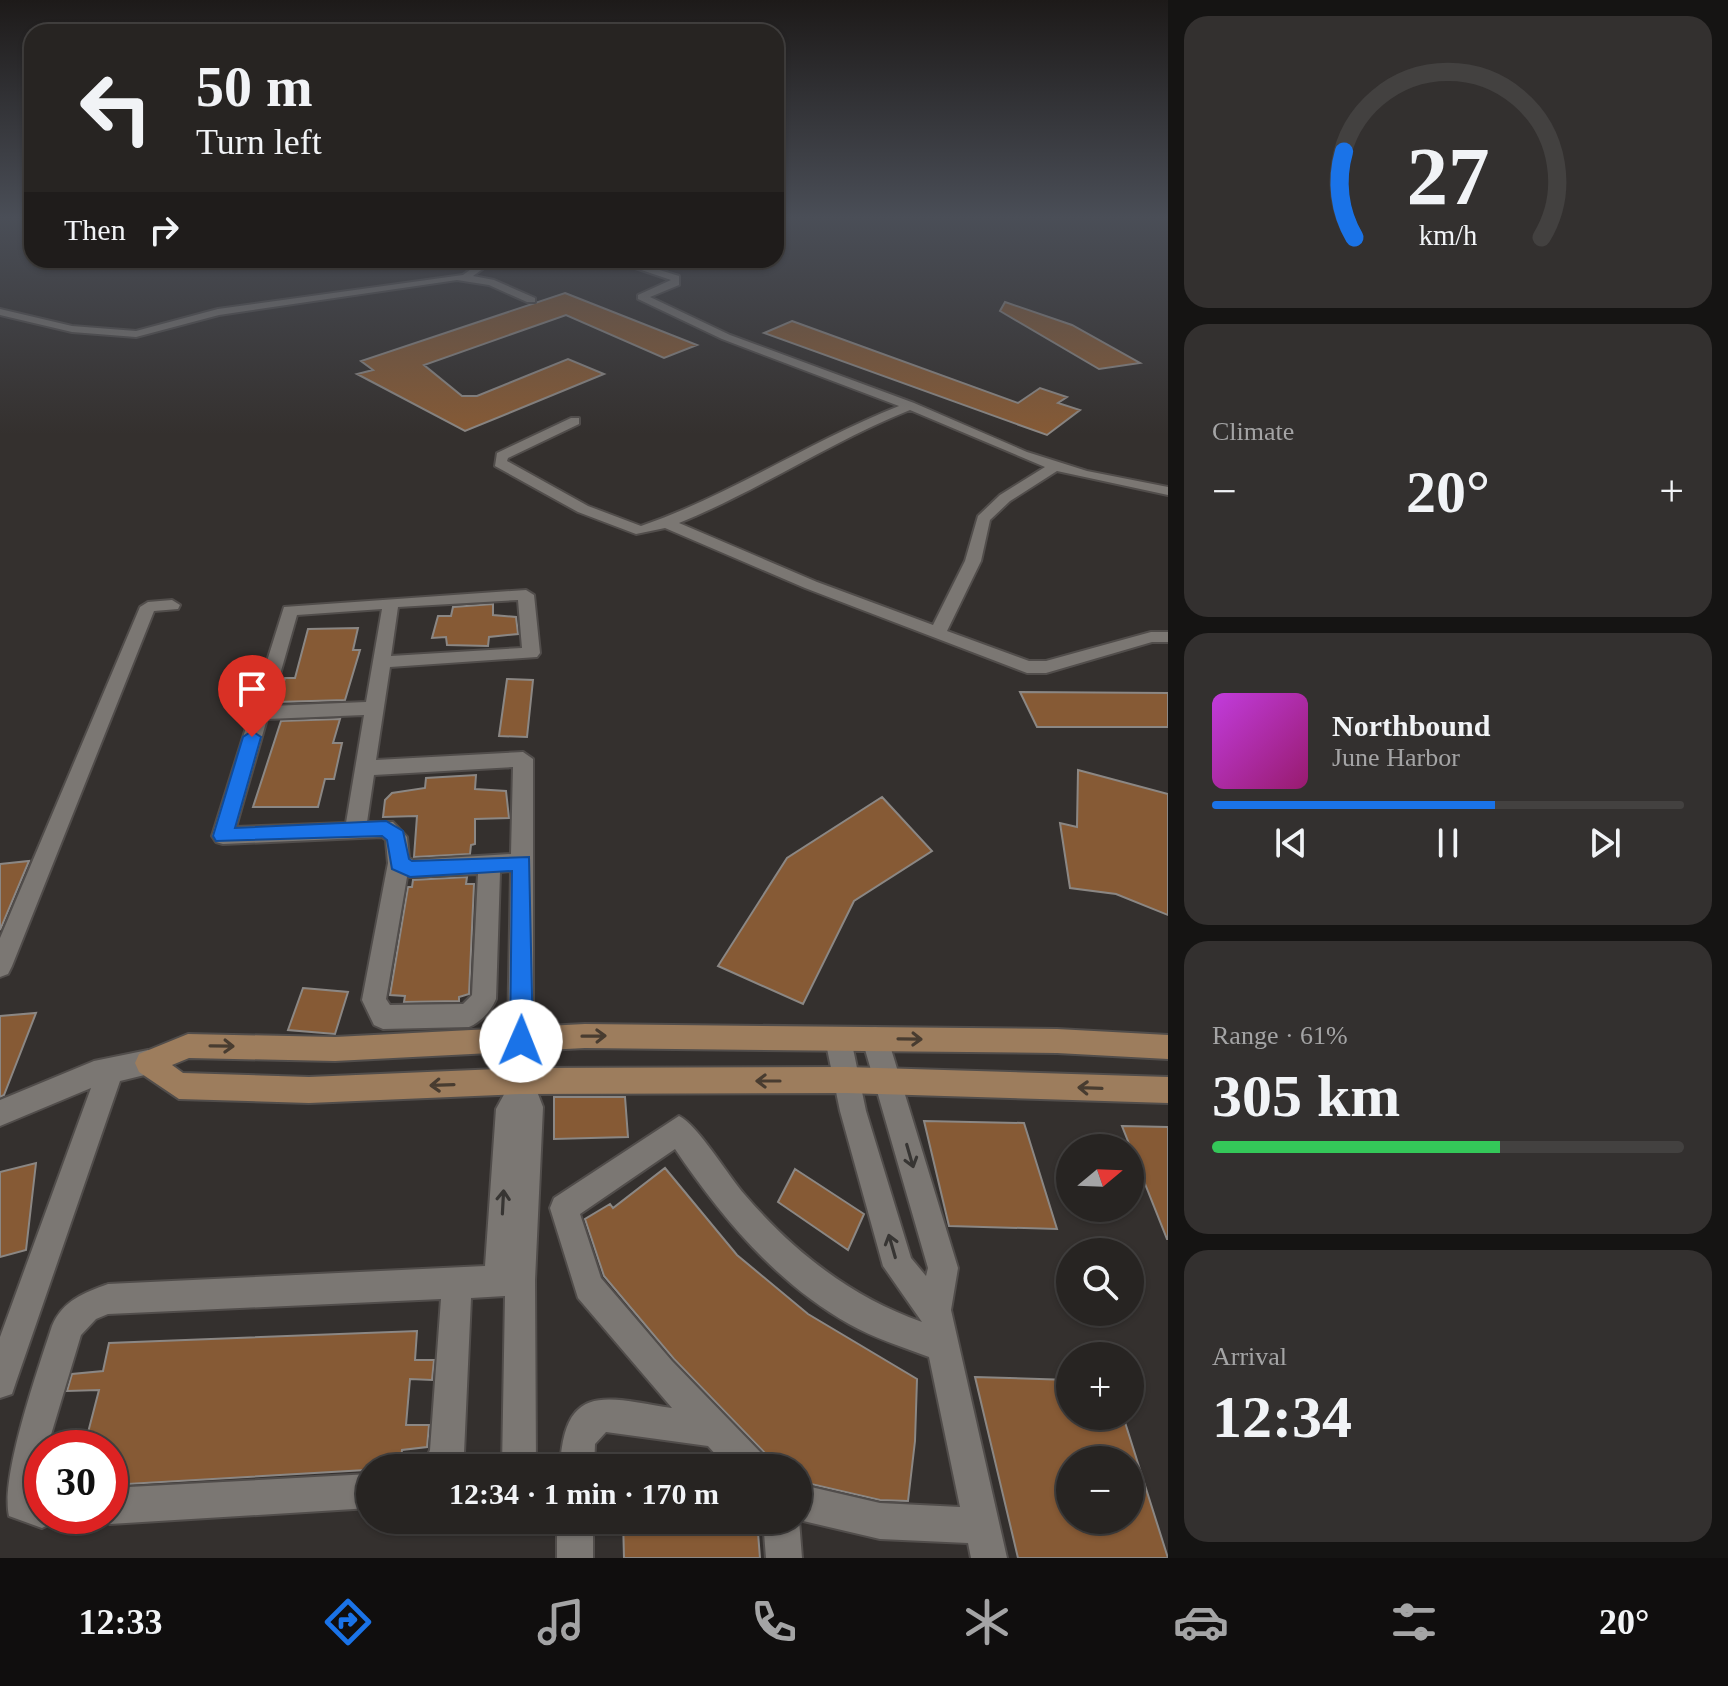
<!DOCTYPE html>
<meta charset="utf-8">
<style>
body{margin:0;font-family:"Times New Roman",serif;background:#33302f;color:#f1f3f6;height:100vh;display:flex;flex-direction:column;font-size:30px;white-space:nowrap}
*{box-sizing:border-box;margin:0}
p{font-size:26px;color:#a4a4a5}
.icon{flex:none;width:44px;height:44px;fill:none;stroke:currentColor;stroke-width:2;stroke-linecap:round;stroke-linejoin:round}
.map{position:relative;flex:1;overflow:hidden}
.details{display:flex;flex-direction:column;gap:16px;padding:16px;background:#151413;width:560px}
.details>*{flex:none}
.hud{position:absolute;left:24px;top:24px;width:760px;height:244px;border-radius:24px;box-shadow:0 2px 6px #0004,0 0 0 2px #434140;background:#272422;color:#f1f3f6;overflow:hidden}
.needle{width:52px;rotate:71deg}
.tools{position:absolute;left:1056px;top:1134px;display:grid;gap:16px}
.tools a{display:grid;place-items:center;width:88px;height:88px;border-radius:50%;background:#272422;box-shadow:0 2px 6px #0004,0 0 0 2px #434140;font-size:40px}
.speed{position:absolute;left:24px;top:1430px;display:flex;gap:16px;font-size:40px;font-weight:700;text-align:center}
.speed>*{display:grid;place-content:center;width:104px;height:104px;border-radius:50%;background:#272422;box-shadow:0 2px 6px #0004,0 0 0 2px #434140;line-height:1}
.speed .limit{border:12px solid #d22;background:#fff;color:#111}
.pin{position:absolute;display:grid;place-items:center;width:68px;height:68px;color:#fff;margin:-82px -34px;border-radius:50% 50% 50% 0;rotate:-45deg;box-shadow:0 0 8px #0007}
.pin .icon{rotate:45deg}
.me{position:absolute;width:88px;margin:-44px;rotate:1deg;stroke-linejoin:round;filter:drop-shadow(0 0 6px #0008)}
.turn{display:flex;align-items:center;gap:28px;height:168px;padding:0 40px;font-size:36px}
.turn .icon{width:104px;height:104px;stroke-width:2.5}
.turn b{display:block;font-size:56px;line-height:68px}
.then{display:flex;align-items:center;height:76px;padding:0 40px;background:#0003;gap:16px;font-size:30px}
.big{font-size:60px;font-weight:800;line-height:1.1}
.details .widget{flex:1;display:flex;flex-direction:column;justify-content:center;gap:12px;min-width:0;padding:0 28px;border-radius:24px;background:#33302f}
.details .dial{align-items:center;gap:0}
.dial svg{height:208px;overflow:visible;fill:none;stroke:#434140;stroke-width:7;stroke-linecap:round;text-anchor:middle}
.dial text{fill:#f1f3f6;stroke:none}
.song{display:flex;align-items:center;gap:24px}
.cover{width:96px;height:96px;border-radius:12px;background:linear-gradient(135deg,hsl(290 70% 55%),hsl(320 70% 35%))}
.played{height:8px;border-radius:4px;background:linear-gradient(90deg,#1a73e8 60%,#434140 60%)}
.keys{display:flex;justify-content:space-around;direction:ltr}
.heat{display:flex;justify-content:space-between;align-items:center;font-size:44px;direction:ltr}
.charge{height:12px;border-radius:6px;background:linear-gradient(90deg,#34c759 61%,#434140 0)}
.trip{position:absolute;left:356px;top:1454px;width:456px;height:80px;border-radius:40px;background:#272422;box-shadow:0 2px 6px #0004,0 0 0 2px #434140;font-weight:800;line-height:80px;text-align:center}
.tabs{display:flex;height:128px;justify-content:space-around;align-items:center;background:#100e0e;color:#a4a4a5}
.tabs .icon{width:56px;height:56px}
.tabs .active{color:#1a73e8}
.tabs b{font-size:36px;color:#f1f3f6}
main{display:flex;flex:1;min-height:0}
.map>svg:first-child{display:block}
</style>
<main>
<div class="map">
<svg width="1168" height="1558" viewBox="0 0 1168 1558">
<rect width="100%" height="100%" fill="#34302e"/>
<path fill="#865a35" stroke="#8b8784" stroke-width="2" fill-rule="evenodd" d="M565,293L697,345L664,358L566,315L424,365L462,396H477L568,359L604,374L465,431L357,374L373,370L361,361Z
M1005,302L1072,325L1140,363L1099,369L1000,311Z
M792,321L1018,403L1040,388L1067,397L1058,403L1080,410L1047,435L764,333Z
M493,604V615L516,617L518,634L489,637L488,646L447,645L446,637L432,638L438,616H451L453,607Z
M358,628L353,650H360L345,700L278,702L285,678H295L308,629Z
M507,679L533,680L527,737L499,736Z
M1020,692L1168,693V727H1037Z
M340,719L333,743H342L334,779H325L318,807H253L281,721Z
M1078,770L1168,794V915L1116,894L1070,888L1060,823L1077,827Z
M476,775L475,789L506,791L509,818L475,819V844L471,845L470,854L414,857L417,816L383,817L385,800L392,793L425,788L426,778Z
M882,797L932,851L854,901L803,1004L718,966L787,858Z
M29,861L0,930V864Z
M467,877L466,884H474L469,994L459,997V1001L404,1002L405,996L390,995L408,887H412L413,880Z
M303,988L348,992L335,1034L288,1030Z
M36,1013L4,1095L0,1097V1016Z
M554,1097H625L628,1137L554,1139Z
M924,1121L1024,1123L1057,1229L949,1226Z
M1122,1126L1168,1127V1239H1167Z
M36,1163L26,1250L0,1257V1172Z
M665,1168L737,1255L808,1314L917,1379L915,1441L908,1501L880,1500L798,1481V1468H774L766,1454L674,1359L604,1276L585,1219L610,1204L613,1208Z
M795,1169L864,1214L848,1250L778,1202Z
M417,1331L415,1360H434L432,1380L410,1379L406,1425H429L427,1447L402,1450L400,1468L110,1485V1448H84L99,1390L67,1391L72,1374L103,1371L109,1343Z
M975,1377L1070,1380V1416H1123L1168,1558H1018ZM1070,1460H1130V1520H1070Z
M623,1520H757L760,1558H624Z"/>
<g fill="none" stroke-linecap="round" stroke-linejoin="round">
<defs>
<path id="street" d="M484,260H495L473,276L494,280L535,298V302H527L489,285L457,280L219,315L136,337L72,332L0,315V309L72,326L136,331L218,309L463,275Z
M612,260H627L679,276V285L650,297L730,335L914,403L1027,452L1087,471L1168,487V495L1057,471L1010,501L990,520L981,561L947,631L1029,661H1046L1151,632H1168V642H1152L1046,673H1027L805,588L665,528L636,534L578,512L495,466L497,453L571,418H579V424L508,458L507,461L588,506L641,526C731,495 810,441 899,406L722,339L638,299V295L671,280ZM910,410L1045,467L1000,495L978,516L965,561L933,625L817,582L679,523C758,491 830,442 910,410Z
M526,590L534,595L540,653L537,657L390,667L376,760L523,752L533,759V1081L543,1107L535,1280L536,1468H502L505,1296L471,1298L464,1453L458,1468H422L430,1450L441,1299L108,1314L96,1319L81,1335L47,1448H42L39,1491L42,1492V1516H57L54,1522L42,1528L9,1516C0,1477 38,1369 52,1326C63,1300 84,1293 108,1284L485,1266L496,1109L507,1089L511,871L500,872L496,999C491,1011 481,1022 469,1027L383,1029L374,1025L362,1000L388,863L386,840L382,837L223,844L216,842L212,836L284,607ZM518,600L522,648L391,656L398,607ZM382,609L366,702L271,706L297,615ZM364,715L346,823L236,827L267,719ZM513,767L511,854L413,860L409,858L407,837L393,822H367L374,775ZM478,874L472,995L463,1004L390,1005L386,999L407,877Z
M172,600L180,605L178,609L154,611L12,966L8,974L0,977V938L140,607L148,602Z
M838,1027L847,1030L851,1039L866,1111L911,1258L926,1276L928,1268L862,1039L866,1030L875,1027L884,1030L888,1039L958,1268L951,1310L1007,1558H971L968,1543L880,1539L799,1520L802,1558H766L763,1520H798V1484L880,1503L960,1507L929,1357C902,1347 874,1338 849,1324C776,1283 721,1217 675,1149L580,1214L601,1278L672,1361L764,1456L769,1468H728L708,1446L606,1432L595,1444L594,1468H560C564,1380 607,1398 672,1408L578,1298L550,1208L554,1198L679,1116C697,1124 729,1177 745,1195C794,1252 851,1297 922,1322L883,1266L840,1111L825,1039L829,1030Z
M148,1050L157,1054L161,1063L157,1072L120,1081L16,1382L12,1394L0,1398V1337L91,1088L0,1126V1100L94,1061Z
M370,1474V1508L110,1524L97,1516H110V1488Z
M557,1520H593V1558H557Z"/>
<path id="secondary" d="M585,1024L1057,1029L1168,1035V1059L1057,1053L585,1048L335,1061L189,1058L172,1065L183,1073L309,1077L520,1068L846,1067L1168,1077V1103L846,1093L520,1094L309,1103L179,1099L139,1072L135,1063L139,1054L188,1034L335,1037Z"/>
</defs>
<use href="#street" stroke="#514d4b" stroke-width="4"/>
<use href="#secondary" stroke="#514d4b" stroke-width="4"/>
<use href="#street" fill="#7b7773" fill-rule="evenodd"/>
<use href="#secondary" fill="#9d7d5d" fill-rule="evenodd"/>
</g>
<defs><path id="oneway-shaft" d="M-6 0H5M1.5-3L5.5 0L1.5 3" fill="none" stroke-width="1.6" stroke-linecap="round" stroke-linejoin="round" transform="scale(2)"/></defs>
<g stroke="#483c30">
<use href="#oneway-shaft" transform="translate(594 1036) rotate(-1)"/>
<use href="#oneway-shaft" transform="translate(910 1039) rotate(1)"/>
<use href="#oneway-shaft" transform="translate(222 1046) rotate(1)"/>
<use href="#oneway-shaft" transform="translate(768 1081) rotate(180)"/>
<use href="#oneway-shaft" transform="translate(442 1085) rotate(178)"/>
<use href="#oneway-shaft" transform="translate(1090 1088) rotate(-178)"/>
</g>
<g stroke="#373533">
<use href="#oneway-shaft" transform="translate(910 1156) rotate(74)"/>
<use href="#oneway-shaft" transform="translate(503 1202) rotate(-87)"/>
<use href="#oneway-shaft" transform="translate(892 1246) rotate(-106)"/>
</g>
<linearGradient id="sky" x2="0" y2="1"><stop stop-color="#1d1a19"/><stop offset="0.5" stop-color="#4a4e57"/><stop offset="1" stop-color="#4a4e57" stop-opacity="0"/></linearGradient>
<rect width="1168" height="435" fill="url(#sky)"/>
<path fill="#1a73e8" stroke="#114b97" stroke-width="2" d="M252,731L261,737L235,828L386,821L403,831L409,859L412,861L529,857L533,1041L529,1049L521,1052L513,1049L510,1041L512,871L410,877L392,869L387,840L382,836L216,841L213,836L243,737Z"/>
</svg>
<div class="tools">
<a><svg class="needle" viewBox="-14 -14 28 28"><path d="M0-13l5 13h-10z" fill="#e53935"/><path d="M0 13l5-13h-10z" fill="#a4a4a5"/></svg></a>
<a><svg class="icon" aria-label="search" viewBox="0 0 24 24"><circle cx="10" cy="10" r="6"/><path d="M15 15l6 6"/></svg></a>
<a>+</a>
<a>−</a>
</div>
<div class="speed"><div class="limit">30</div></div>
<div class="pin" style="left:252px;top:737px;background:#d93025"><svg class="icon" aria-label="arrive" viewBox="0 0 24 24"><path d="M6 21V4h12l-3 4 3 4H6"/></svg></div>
<svg class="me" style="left:521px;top:1041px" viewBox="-20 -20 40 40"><circle r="19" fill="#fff"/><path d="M0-13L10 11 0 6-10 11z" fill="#1a73e8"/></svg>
<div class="trip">12:34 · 1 min · 170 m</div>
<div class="hud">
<div class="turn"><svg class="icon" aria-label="left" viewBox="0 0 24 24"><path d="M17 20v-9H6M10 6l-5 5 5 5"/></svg><div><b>50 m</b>Turn left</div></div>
<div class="then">Then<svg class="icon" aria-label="right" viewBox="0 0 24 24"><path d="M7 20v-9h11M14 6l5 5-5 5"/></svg></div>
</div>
</div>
<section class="details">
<div class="widget dial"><svg viewBox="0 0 100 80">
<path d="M14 69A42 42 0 1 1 86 69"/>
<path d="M14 69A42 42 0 0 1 10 36" stroke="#1a73e8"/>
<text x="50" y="56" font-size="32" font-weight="700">27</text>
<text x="50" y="72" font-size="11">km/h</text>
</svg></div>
<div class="widget"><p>Climate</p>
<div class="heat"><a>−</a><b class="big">20°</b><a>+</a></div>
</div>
<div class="widget">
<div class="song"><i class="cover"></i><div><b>Northbound</b><p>June Harbor</p></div></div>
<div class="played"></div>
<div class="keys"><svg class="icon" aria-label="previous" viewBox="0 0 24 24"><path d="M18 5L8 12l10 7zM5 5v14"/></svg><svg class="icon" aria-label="pause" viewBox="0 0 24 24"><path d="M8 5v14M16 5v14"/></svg><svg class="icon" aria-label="next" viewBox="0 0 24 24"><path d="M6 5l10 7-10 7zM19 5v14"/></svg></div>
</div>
<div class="widget"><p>Range · 61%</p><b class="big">305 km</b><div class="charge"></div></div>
<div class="widget"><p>Arrival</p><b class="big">12:34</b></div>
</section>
</main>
<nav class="tabs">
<b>12:33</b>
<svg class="icon active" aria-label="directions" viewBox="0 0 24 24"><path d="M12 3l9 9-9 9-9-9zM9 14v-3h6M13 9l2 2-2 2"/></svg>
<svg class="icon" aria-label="music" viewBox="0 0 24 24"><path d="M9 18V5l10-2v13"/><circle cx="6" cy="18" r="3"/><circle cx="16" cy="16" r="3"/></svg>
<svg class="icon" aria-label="phone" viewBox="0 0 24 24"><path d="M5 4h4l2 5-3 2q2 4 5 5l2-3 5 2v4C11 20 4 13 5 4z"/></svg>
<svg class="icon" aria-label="climate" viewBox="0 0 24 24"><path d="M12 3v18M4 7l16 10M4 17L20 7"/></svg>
<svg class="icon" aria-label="car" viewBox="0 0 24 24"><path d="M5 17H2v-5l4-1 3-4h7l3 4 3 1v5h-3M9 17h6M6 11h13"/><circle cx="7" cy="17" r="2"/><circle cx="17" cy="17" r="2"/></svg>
<svg class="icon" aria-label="filters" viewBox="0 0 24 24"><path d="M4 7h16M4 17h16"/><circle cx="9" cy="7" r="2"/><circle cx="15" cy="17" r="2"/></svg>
<b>20°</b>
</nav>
